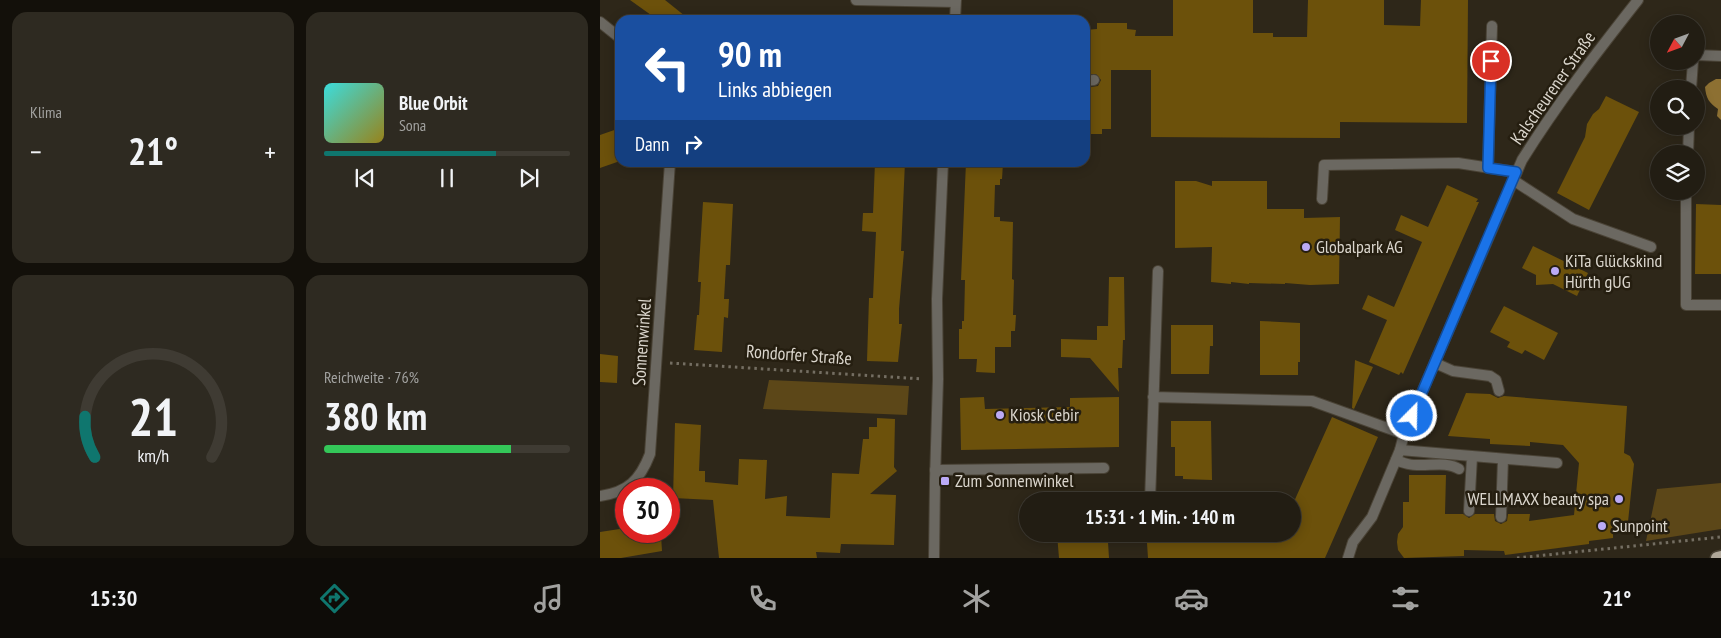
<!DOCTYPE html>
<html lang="de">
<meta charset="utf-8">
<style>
body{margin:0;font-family:"PT Sans Narrow",sans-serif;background:#2e2a21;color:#f1f3f6;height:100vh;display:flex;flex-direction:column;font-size:19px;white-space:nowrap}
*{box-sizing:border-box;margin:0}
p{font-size:16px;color:#a2a2a0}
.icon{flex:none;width:28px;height:28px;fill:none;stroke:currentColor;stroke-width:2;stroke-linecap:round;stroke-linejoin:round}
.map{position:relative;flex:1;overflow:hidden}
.sheet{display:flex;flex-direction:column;gap:12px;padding:12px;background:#13100a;width:600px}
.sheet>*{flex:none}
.hud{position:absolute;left:15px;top:15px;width:475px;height:152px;border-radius:15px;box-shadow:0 2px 12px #0003,0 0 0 1px #3f3b33;background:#1a4fa0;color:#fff;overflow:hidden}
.needle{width:32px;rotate:229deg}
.buttons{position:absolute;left:1050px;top:15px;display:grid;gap:10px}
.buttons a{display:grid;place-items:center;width:55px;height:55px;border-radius:50%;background:#221d13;box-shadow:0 2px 12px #0003,0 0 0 1px #3f3b33;font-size:25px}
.speed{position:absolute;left:15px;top:478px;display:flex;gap:10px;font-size:25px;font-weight:700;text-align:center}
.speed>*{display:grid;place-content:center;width:65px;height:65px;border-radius:50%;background:#221d13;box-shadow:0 2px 12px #0003,0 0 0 1px #3f3b33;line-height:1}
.speed .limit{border:8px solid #d22;background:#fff;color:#111}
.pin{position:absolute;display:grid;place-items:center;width:42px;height:42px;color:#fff;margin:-21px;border:2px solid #fff;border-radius:50%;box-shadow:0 1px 5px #0007}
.me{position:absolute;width:55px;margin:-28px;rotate:23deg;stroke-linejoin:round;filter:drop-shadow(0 0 4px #0008)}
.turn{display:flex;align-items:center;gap:18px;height:105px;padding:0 20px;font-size:22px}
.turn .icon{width:65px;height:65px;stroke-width:2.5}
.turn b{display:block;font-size:35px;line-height:42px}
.then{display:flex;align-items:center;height:48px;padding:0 20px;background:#0003;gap:10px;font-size:19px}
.big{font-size:38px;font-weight:700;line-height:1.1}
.sheet .tile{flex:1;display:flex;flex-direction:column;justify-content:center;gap:8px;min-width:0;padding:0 18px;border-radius:15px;background:#2e2a21}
.sheet .dial{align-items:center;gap:0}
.dial svg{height:130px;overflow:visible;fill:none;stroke:#3f3b33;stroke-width:7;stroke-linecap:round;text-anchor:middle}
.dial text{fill:#f1f3f6;stroke:none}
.song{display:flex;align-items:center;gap:15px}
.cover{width:60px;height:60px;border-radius:8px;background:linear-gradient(135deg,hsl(180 70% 55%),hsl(50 70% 35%))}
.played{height:5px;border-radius:2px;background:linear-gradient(90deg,#0f766e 70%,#3f3b33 70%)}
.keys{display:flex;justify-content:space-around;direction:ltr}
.heat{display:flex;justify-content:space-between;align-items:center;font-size:28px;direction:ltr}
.charge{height:8px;border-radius:4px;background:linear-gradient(90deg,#34c759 76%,#3f3b33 0)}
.sheet .tiles{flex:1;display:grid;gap:12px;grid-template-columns:repeat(2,1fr)}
.trip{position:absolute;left:419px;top:492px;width:282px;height:50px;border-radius:25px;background:#221d13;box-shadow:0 2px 12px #0003,0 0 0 1px #3f3b33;font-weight:700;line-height:50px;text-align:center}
.tabs{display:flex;height:80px;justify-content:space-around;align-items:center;background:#0e0c08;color:#a2a2a0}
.tabs .icon{width:35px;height:35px}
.tabs .active{color:#0f766e}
.tabs b{font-size:22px;color:#f1f3f6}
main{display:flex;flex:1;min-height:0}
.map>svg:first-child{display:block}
</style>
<main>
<section class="sheet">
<div class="tiles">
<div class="tile"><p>Klima</p>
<div class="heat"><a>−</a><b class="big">21°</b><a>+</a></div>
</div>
<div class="tile">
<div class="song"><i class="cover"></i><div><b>Blue Orbit</b><p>Sona</p></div></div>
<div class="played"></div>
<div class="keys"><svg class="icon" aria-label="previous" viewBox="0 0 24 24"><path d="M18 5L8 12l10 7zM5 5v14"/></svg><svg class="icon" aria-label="pause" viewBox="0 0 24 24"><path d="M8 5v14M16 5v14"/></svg><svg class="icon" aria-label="next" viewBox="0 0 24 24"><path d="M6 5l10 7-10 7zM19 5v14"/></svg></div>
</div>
<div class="tile dial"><svg viewBox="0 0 100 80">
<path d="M14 69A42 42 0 1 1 86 69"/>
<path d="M14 69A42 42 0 0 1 8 44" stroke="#0f766e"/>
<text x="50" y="56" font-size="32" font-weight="700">21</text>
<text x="50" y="72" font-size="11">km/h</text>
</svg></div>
<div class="tile"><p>Reichweite · 76%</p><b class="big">380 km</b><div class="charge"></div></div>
</div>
</section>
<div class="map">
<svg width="1121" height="558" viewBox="0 0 1121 558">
<rect width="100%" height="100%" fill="#2e2719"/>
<path fill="#5c4718" d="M169,380L309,386L307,415L163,409Z
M1121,483V529L1046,541L1057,489Z"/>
<path fill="#8d7032" d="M1116,79H1121V120L1117,116L1118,109C1109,103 1106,98 1105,87L1109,83Z"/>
<path fill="#6c510b" d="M30,0H65L90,20H58Z
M573,0H653V33H673V37H707L708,0H784V25L820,26L821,0H868L867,123L740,122V138L551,137V70H511V129H502V134H485V88L498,86L501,80L496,74H485V30L497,29V23H527V29L536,30L535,36H573Z
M1006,96L1039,112L989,210L957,193L985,137L987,124L993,114L999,109Z
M20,128V161L0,168V135Z
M275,162H305L301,251H304L299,309V324H302L298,362L267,361L269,298H273L276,232L262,231L263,213H273Z
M366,162L403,163L402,179H400V185H395L394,217H400V221L413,222L412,279L414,280L413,315H416L415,331H411V347H395V373L376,372L377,359H359V329H362V321H364L365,280H361Z
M575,181H596L612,186V181H667V209H704V218L740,217L739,284L710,285L685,283V284L649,283V284L631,282V284L611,282L612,247L575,248Z
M847,185L878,199L876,202H879L803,374L801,372L799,375L769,362L787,320L762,309L768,295L794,307L822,242L795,230L801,215L828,227Z
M103,202L133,204L130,265H126L124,299H129L128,318L124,317L122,352L94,350L97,315H99L101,282H98Z
M1096,204L1121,205V274H1095Z
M933,246L988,273L977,296L953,284L936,285V275L922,268Z
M509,277H524L525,340H523L522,368H518L519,392L490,358L461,357V339L497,340V326H508Z
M904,306L958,333L944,360L925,350L922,354L907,347L910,342L890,332Z
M660,321L700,323V362H698V375H660Z
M571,325H613V346H610L609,374H571Z
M0,354L18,356L17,383L0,382Z
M755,360L773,367L754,409L752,408Z
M866,393L890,394L898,398L904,396L1027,406L1024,453L1030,456L1034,464L1028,522H1013V538L989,541V544L905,555L904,551L864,550V556L804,558L798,550L797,542L798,534L803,527V502H809V475H846L845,514H863L869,518L875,514H894L895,521L901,524L907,521L908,514H930L929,521L974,515L979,463L963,445L930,442V446L890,444V439L848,436Z
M384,397L385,409L470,407V398L519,397V447L361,450L360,398Z
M732,417L778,437L725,558H548L547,543L644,534H692V506Z
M277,418L295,419L294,467L297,471L270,494L296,495L294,545L241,544L240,553L216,552L217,558H119L113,500L73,498L75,423L101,425L99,471H105V482L138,485L139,459L167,460L165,499L187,496L186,516L230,518L232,473L259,474L263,439H269V427H277Z
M571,421H611L612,480L583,479V476H575V447H571Z
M26,528V531H40L41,538L61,535L62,551L21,558H0V532Z
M457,534H492L493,543L508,542L509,558H459Z"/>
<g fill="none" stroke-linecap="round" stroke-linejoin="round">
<defs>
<path id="lane" d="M256,0L355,2
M1096,55L1121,56
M485,81L494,80
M1091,89L1093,61
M1088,154L1089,126
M888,168L892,26
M913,180L973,219L1051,247
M1086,191V305H1121
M722,199L724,165L858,163L916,172
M835,363L853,371L890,376L896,380L899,391
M553,397L712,401L804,434
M800,450L957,463
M796,460C800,462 804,463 808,464C824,468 845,460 859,469
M335,470L504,468
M550,501L558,271
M869,511L872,457
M901,517L903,459"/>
<path id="street" d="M355,20L356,0
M0,22L20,38
M0,496C28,492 40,480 50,454L70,162
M334,558L335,480L338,379L337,299L343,162
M748,558L753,542L772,517L800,450L804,434L922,160C957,104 997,52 1038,0"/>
<path id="primary" d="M1117,558L1121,557"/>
</defs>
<use href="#lane" stroke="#4a4336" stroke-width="12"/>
<use href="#street" stroke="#4a4336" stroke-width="12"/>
<use href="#primary" stroke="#4a4336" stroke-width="15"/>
<path stroke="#746e62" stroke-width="3" stroke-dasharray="2.5 4" stroke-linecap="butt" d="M70,363L323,379
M917,558L1121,537"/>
<use href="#lane" stroke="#6b6861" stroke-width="10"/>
<use href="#street" stroke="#6b6861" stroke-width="10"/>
<use href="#primary" stroke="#afa799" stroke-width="12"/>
</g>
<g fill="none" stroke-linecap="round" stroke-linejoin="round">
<defs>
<path id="route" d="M812,416L916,172L888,168L891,61"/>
</defs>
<use href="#route" stroke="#114b97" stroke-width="12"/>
<use href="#route" stroke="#1a73e8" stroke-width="9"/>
</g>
<g fill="#bbaaf6" stroke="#251e10" stroke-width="2">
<circle cx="706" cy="247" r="5"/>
<circle cx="955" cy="271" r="5"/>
<circle cx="400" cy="415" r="5"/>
<rect x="340" y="476" width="10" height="10" rx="2.5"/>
<circle cx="1019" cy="499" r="5"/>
<circle cx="1002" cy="526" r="5"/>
</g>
<g text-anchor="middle" stroke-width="5" stroke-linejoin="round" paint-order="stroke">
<g font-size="18" fill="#dbd6cd" stroke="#251e10">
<text transform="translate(953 88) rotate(-55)" y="6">Kalscheurener Straße</text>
<text transform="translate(42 342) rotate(-86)" y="6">Sonnenwinkel</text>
<text transform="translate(199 355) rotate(4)" y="6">Rondorfer Straße</text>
</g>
<g font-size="18" fill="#dbd6cd" stroke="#251e10" text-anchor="start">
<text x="716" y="253">Globalpark AG</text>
<text x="965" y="267">KiTa Glückskind<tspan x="965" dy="21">Hürth gUG</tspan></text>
<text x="410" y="421">Kiosk Cebir</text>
<text x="355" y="487">Zum Sonnenwinkel</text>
<text x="1009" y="505" text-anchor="end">WELLMAXX beauty spa</text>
<text x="1012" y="532">Sunpoint</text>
</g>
</g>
</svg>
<div class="buttons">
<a><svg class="needle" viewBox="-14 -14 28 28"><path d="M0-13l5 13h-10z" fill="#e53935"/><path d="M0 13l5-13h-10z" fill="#a2a2a0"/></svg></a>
<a><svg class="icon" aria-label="search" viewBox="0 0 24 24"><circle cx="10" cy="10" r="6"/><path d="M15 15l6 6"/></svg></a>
<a><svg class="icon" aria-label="layers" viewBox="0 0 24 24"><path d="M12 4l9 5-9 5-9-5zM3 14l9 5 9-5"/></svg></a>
</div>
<div class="speed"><div class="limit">30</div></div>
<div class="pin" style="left:891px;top:61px;background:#d93025"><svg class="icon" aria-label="arrive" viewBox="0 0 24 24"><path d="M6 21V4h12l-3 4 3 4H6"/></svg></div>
<svg class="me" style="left:812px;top:416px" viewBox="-20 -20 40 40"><circle r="17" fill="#1a73e8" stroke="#fff" stroke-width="3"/><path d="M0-11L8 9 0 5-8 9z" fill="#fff"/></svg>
<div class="trip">15:31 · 1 Min. · 140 m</div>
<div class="hud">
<div class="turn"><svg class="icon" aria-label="left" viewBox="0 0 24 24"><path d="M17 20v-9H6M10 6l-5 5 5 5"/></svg><div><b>90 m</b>Links abbiegen</div></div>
<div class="then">Dann<svg class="icon" aria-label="right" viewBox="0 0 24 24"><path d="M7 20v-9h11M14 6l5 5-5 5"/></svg></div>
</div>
</div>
</main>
<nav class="tabs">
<b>15:30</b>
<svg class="icon active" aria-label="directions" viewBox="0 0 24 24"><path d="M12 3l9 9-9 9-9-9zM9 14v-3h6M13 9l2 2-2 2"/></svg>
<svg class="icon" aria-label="music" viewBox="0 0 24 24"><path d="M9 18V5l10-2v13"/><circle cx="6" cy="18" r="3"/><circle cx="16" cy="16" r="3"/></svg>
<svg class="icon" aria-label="phone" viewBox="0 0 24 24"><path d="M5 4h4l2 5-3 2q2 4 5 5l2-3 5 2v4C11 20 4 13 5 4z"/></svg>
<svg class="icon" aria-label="climate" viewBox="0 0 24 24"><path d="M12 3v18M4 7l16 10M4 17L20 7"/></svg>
<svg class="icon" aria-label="car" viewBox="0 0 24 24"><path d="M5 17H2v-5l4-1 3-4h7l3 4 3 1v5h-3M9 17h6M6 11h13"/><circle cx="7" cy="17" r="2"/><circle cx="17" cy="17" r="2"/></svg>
<svg class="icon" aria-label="filters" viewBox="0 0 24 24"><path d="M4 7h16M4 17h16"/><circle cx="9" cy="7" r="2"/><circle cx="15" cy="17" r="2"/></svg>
<b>21°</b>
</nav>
